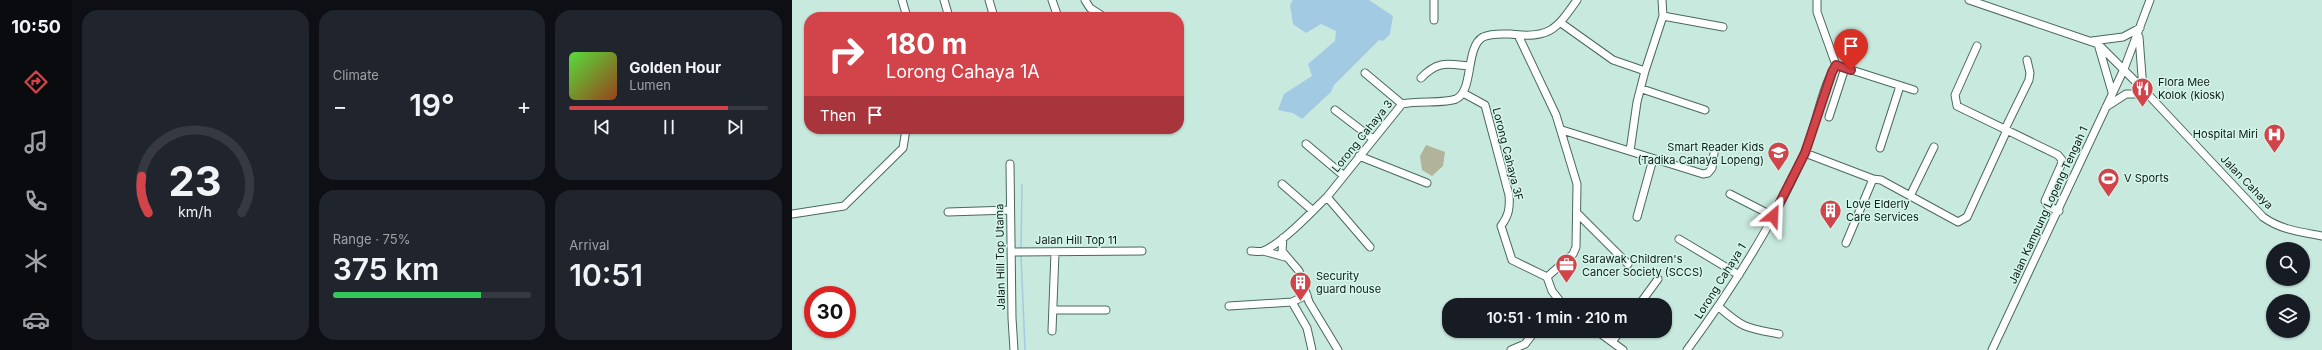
<!DOCTYPE html>
<meta charset="utf-8">
<style>
body{margin:0;font-family:Inter,sans-serif;background:#20242c;color:#f1f3f6;height:100vh;display:flex;flex-direction:column;font-size:15px;white-space:nowrap}
*{box-sizing:border-box;margin:0}
p{font-size:13px;color:#9ea1a6}
.icon{flex:none;width:22px;height:22px;fill:none;stroke:currentColor;stroke-width:2;stroke-linecap:round;stroke-linejoin:round}
.map{position:relative;flex:1;overflow:hidden}
.drawer{display:flex;flex-direction:column;gap:10px;padding:10px;background:#0d0f14;width:720px}
.drawer>*{flex:none}
.banner{position:absolute;left:12px;top:12px;width:380px;height:122px;border-radius:16px;box-shadow:0 1px 3px #0004;background:#d3434a;color:#fff;overflow:hidden}
.buttons{position:absolute;left:1474px;top:242px;display:grid;gap:8px}
.buttons a{display:grid;place-items:center;width:44px;height:44px;border-radius:50%;background:#171b24;box-shadow:0 1px 3px #0004;font-size:20px}
.speed{position:absolute;left:12px;top:286px;display:flex;gap:8px;font-size:20px;font-weight:700;text-align:center}
.speed>*{display:grid;place-content:center;width:52px;height:52px;border-radius:50%;background:#171b24;box-shadow:0 1px 3px #0004;line-height:1}
.speed .limit{border:6px solid #d22;background:#fff;color:#111}
.pin{position:absolute;display:grid;place-items:center;width:34px;height:34px;color:#fff;margin:-41px -17px;border-radius:50% 50% 50% 0;rotate:-45deg;box-shadow:0 0 4px #0007}
.pin .icon{rotate:45deg}
.me{position:absolute;width:44px;margin:-22px;rotate:26deg;stroke-linejoin:round;filter:drop-shadow(0 0 3px #0008)}
.turn{display:flex;align-items:center;gap:14px;height:84px;padding:0 16px;font-size:18px}
.turn .icon{width:52px;height:52px;stroke-width:2.5}
.turn b{display:block;font-size:28px;line-height:34px}
.then{display:flex;align-items:center;height:38px;padding:0 16px;background:#0003;gap:8px;font-size:15px}
.big{font-size:30px;font-weight:600;line-height:1.1}
.drawer .widget{flex:1;display:flex;flex-direction:column;justify-content:center;gap:6px;min-width:0;padding:0 14px;border-radius:16px;background:#20242c}
.drawer .dial{align-items:center;gap:0}
.dial svg{height:104px;overflow:visible;fill:none;stroke:#363941;stroke-width:7;stroke-linecap:round;text-anchor:middle}
.dial text{fill:#f1f3f6;stroke:none}
.song{display:flex;align-items:center;gap:12px}
.cover{width:48px;height:48px;border-radius:6px;background:linear-gradient(135deg,hsl(110 70% 55%),hsl(20 70% 35%))}
.played{height:4px;border-radius:2px;background:linear-gradient(90deg,#d3434a 80%,#363941 80%)}
.keys{display:flex;justify-content:space-around;direction:ltr}
.heat{display:flex;justify-content:space-between;align-items:center;font-size:22px;direction:ltr}
.charge{height:6px;border-radius:3px;background:linear-gradient(90deg,#34c759 75%,#363941 0)}
.drawer .tiles{flex:1;display:grid;gap:10px;grid-template-columns:repeat(3,1fr)}
.widget:first-child{grid-row:span 2}
.trip{position:absolute;left:650px;top:298px;width:230px;height:40px;border-radius:16px;background:#171b24;box-shadow:0 1px 3px #0004;font-weight:600;line-height:40px;text-align:center}
main{display:flex;flex:1;min-height:0}
.dock{display:flex;flex-direction:column;width:72px;justify-content:space-around;align-items:center;background:#090b0e;color:#9ea1a6}
.dock .icon{width:28px;height:28px}
.dock .on{color:#d3434a}
.dock b{font-size:18px;color:#f1f3f6}
.map>svg:first-child{display:block}
</style>
<main>
<nav class="dock">
<b>10:50</b>
<svg class="icon on" aria-label="directions" viewBox="0 0 24 24"><path d="M12 3l9 9-9 9-9-9zM9 14v-3h6M13 9l2 2-2 2"/></svg>
<svg class="icon" aria-label="music" viewBox="0 0 24 24"><path d="M9 18V5l10-2v13"/><circle cx="6" cy="18" r="3"/><circle cx="16" cy="16" r="3"/></svg>
<svg class="icon" aria-label="phone" viewBox="0 0 24 24"><path d="M5 4h4l2 5-3 2q2 4 5 5l2-3 5 2v4C11 20 4 13 5 4z"/></svg>
<svg class="icon" aria-label="climate" viewBox="0 0 24 24"><path d="M12 3v18M4 7l16 10M4 17L20 7"/></svg>
<svg class="icon" aria-label="car" viewBox="0 0 24 24"><path d="M5 17H2v-5l4-1 3-4h7l3 4 3 1v5h-3M9 17h6M6 11h13"/><circle cx="7" cy="17" r="2"/><circle cx="17" cy="17" r="2"/></svg>
</nav>
<section class="drawer">
<div class="tiles">
<div class="widget dial"><svg viewBox="0 0 100 80">
<path d="M14 69A42 42 0 1 1 86 69"/>
<path d="M14 69A42 42 0 0 1 9 41" stroke="#d3434a"/>
<text x="50" y="56" font-size="32" font-weight="700">23</text>
<text x="50" y="72" font-size="11">km/h</text>
</svg></div>
<div class="widget"><p>Climate</p>
<div class="heat"><a>−</a><b class="big">19°</b><a>+</a></div>
</div>
<div class="widget">
<div class="song"><i class="cover"></i><div><b>Golden Hour</b><p>Lumen</p></div></div>
<div class="played"></div>
<div class="keys"><svg class="icon" aria-label="previous" viewBox="0 0 24 24"><path d="M18 5L8 12l10 7zM5 5v14"/></svg><svg class="icon" aria-label="pause" viewBox="0 0 24 24"><path d="M8 5v14M16 5v14"/></svg><svg class="icon" aria-label="next" viewBox="0 0 24 24"><path d="M6 5l10 7-10 7zM19 5v14"/></svg></div>
</div>
<div class="widget"><p>Range · 75%</p><b class="big">375 km</b><div class="charge"></div></div>
<div class="widget"><p>Arrival</p><b class="big">10:51</b></div>
</div>
</section>
<div class="map">
<svg width="1530" height="350" viewBox="0 0 1530 350">
<rect width="100%" height="100%" fill="#c8e9de"/>
<path fill="#b1b499" d="M634,145L653,152L651,166L640,176L630,170L628,156Z"/>
<path fill="#a3cae3" d="M501,0H577L601,16L598,34L591,41L587,40L542,85L539,92L510,119L501,113L486,110L492,94L520,76L516,64L543,41L544,31L529,24L514,33L501,24L498,5Z"/>
<g fill="none" stroke-linecap="round" stroke-linejoin="round">
<path stroke="#a3cae3" stroke-width="1.5" d="M229,247L230,184
M229,256L233,350"/>
<defs>
<path id="minor" d="M110,0L115,17
M152,0L157,17
M197,0L202,17
M260,0L266,17
M293,0L298,8L312,17
M642,0V20
M1177,0L1306,44L1351,89L1471,217C1489,230 1509,232 1530,236
M871,16L931,27
M769,23L821,60L853,71L845,102L838,151
M726,35L764,115L785,184L784,247L781,254L755,277L760,291L771,305
M1347,37L1351,89
M1300,41L1331,37L1348,28
M1306,44L1320,92
M1185,46L1163,95L1165,106L1266,155L1270,160L1269,165L1253,201L1256,206L1267,211
M1044,65L1122,90
M853,71L871,16L870,0
M573,73L610,104
M629,78C646,60 655,64 678,66
M850,89L913,110
M671,93L693,105L717,195C718,208 717,215 709,226L720,260L755,277
M1314,107L1334,94H1356
M543,110L581,139
M1037,117L1053,68
M1213,129L1237,80L1238,73L1235,60
M770,130L911,174L916,173L920,168L922,153
M514,144L552,176
M1088,148L1108,86
M1013,153L1081,179L1089,180L1166,222L1175,217L1215,130
M567,156L635,183
M218,164L220,318L222,350
M490,184L521,211
M938,194L981,216
M1118,196L1142,147
M535,197L578,247
M156,212L218,210
M0,214L52,206L111,148L114,129
M786,214L836,264
M845,217L861,159
M491,238L490,251L507,271L517,302L546,350
M887,239L947,275
M1054,243L1081,179
M459,251C462,251 468,252 471,251C490,244 520,211 535,197L610,104C626,100 652,104 664,99C682,91 673,47 691,37C700,33 709,34 718,34C757,39 764,30 785,0
M471,251L493,257
M219,252L350,251
M500,302L515,295
M847,305L866,279
M437,306L500,302L515,328L520,350
M927,307C952,329 955,328 987,334
M262,310H314
M260,331L263,252
M805,331L831,350
M820,342L828,331
M719,350L733,344L743,331
M895,350C940,289 982,223 1012,154C1025,125 1028,91 1044,65L1025,12V0
M1200,350L1332,69L1358,0"/>
</defs>
<use href="#minor" stroke="#4a685f" stroke-width="9"/>
<use href="#minor" stroke="#fff" stroke-width="7"/>
</g>
<g fill="none" stroke-linecap="round" stroke-linejoin="round">
<defs>
<path id="route" d="M981,216L1013,153L1040,72L1044,65L1059,70"/>
</defs>
<use href="#route" stroke="#892c30" stroke-width="10"/>
<use href="#route" stroke="#d3434a" stroke-width="7"/>
</g>
<defs>
<symbol id="restaurant-pin" viewBox="-11 -11 22 30"><path d="M0 17L-7.5 6A9.5 9.5 0 1 1 7.5 6Z" fill="#d3434a" stroke="#d5f6eb"/><path d="M-5-6h1v4h1v-4h1v4h1v-4h1v5L-1.5 .5V6h-2V.5L-5-1ZM5-6V6H3V1.5H1.5Q1.5-4 5-6Z" fill="#fff"/></symbol>
<symbol id="hospital-pin" viewBox="-11 -11 22 30"><path d="M0 17L-7.5 6A9.5 9.5 0 1 1 7.5 6Z" fill="#d3434a" stroke="#d5f6eb"/><path d="M-5-5h3v3.5h4V-5h3V5h-3V1.5h-4V5h-3Z" fill="#fff"/></symbol>
<symbol id="school-pin" viewBox="-11 -11 22 30"><path d="M0 17L-7.5 6A9.5 9.5 0 1 1 7.5 6Z" fill="#d3434a" stroke="#d5f6eb"/><path d="M0-5L7-2L0 1L-7-2ZM-4 1L0 2.5L4 1V4Q0 6-4 4Z" fill="#fff"/></symbol>
<symbol id="stadium-pin" viewBox="-11 -11 22 30"><path d="M0 17L-7.5 6A9.5 9.5 0 1 1 7.5 6Z" fill="#d3434a" stroke="#d5f6eb"/><path d="M0-5a6.5 5 0 1 0 0 10a6.5 5 0 1 0 0-10ZM-3.5-1.8h7v3.6h-7Z" fill="#fff"/></symbol>
<symbol id="building-pin" viewBox="-11 -11 22 30"><path d="M0 17L-7.5 6A9.5 9.5 0 1 1 7.5 6Z" fill="#d3434a" stroke="#d5f6eb"/><path d="M-4-6H4V6H1V3H-1V6H-4ZM-2.5-4.3h1.7v1.8h-1.7ZM.8-4.3h1.7v1.8H.8ZM-2.5-1h1.7V.8h-1.7ZM.8-1h1.7V.8H.8Z" fill="#fff"/></symbol>
<symbol id="office-pin" viewBox="-11 -11 22 30"><path d="M0 17L-7.5 6A9.5 9.5 0 1 1 7.5 6Z" fill="#d3434a" stroke="#d5f6eb"/><path d="M-6-3h4V-5.5h4V-3h4V5H-6ZM-1-4.5V-3h2v-1.5ZM-6 0V1H6V0Z" fill="#fff"/></symbol>
</defs>
<g fill-rule="evenodd">
<use href="#restaurant-pin" x="1338" y="76" width="25" height="34"/>
<use href="#hospital-pin" x="1470" y="122" width="25" height="34"/>
<use href="#school-pin" x="974" y="140" width="25" height="34"/>
<use href="#stadium-pin" x="1304" y="166" width="25" height="34"/>
<use href="#building-pin" x="1026" y="198" width="25" height="34"/>
<use href="#office-pin" x="762" y="252" width="25" height="34"/>
<use href="#building-pin" x="496" y="270" width="25" height="34"/>
</g>
<g text-anchor="middle" stroke-width="3" stroke-linejoin="round" paint-order="stroke">
<g font-size="11" fill="#0f1b17" stroke="#d5f6eb" text-anchor="start">
<text x="1366" y="86">Flora Mee<tspan x="1366" dy="13">Kolok (kiosk)</tspan></text>
<text x="1466" y="138" text-anchor="end">Hospital Miri</text>
<text x="972" y="151" text-anchor="end">Smart Reader Kids<tspan x="972" dy="13">(Tadika Cahaya Lopeng)</tspan></text>
<text x="1332" y="182">V Sports</text>
<text x="1054" y="208">Love Elderly<tspan x="1054" dy="13">Care Services</tspan></text>
<text x="790" y="263">Sarawak Children's<tspan x="790" dy="13">Cancer Society (SCCS)</tspan></text>
<text x="524" y="280">Security<tspan x="524" dy="13">guard house</tspan></text>
</g>
<g font-size="11" fill="#0f1b17" stroke="#d5f6eb">
<text transform="translate(570 136) rotate(-51)" y="4">Lorong Cahaya 3</text>
<text transform="translate(716 154) rotate(76)" y="4">Lorong Cahaya 3F</text>
<text transform="translate(1455 182) rotate(46)" y="4">Jalan Cahaya</text>
<text transform="translate(1256 205) rotate(-65)" y="4">Jalan Kampung Lopeng Tengah 1</text>
<text x="284" y="244">Jalan Hill Top 11</text>
<text transform="translate(208 257) rotate(-91)" y="4">Jalan Hill Top Utama</text>
<text transform="translate(928 281) rotate(-58)" y="4">Lorong Cahaya 1</text>
</g>
</g>
</svg>
<div class="buttons">
<a><svg class="icon" aria-label="search" viewBox="0 0 24 24"><circle cx="10" cy="10" r="6"/><path d="M15 15l6 6"/></svg></a>
<a><svg class="icon" aria-label="layers" viewBox="0 0 24 24"><path d="M12 4l9 5-9 5-9-5zM3 14l9 5 9-5"/></svg></a>
</div>
<div class="speed"><div class="limit">30</div></div>
<div class="pin" style="left:1059px;top:70px;background:#d93025"><svg class="icon" aria-label="arrive" viewBox="0 0 24 24"><path d="M6 21V4h12l-3 4 3 4H6"/></svg></div>
<svg class="me" style="left:981px;top:216px" viewBox="-20 -20 40 40"><path d="M0-17L14 15 0 8-14 15z" fill="#d3434a" stroke="#fff" stroke-width="4"/></svg>
<div class="trip">10:51 · 1 min · 210 m</div>
<div class="banner">
<div class="turn"><svg class="icon" aria-label="right" viewBox="0 0 24 24"><path d="M7 20v-9h11M14 6l5 5-5 5"/></svg><div><b>180 m</b>Lorong Cahaya 1A</div></div>
<div class="then">Then<svg class="icon" aria-label="arrive" viewBox="0 0 24 24"><path d="M6 21V4h12l-3 4 3 4H6"/></svg></div>
</div>
</div>
</main>
